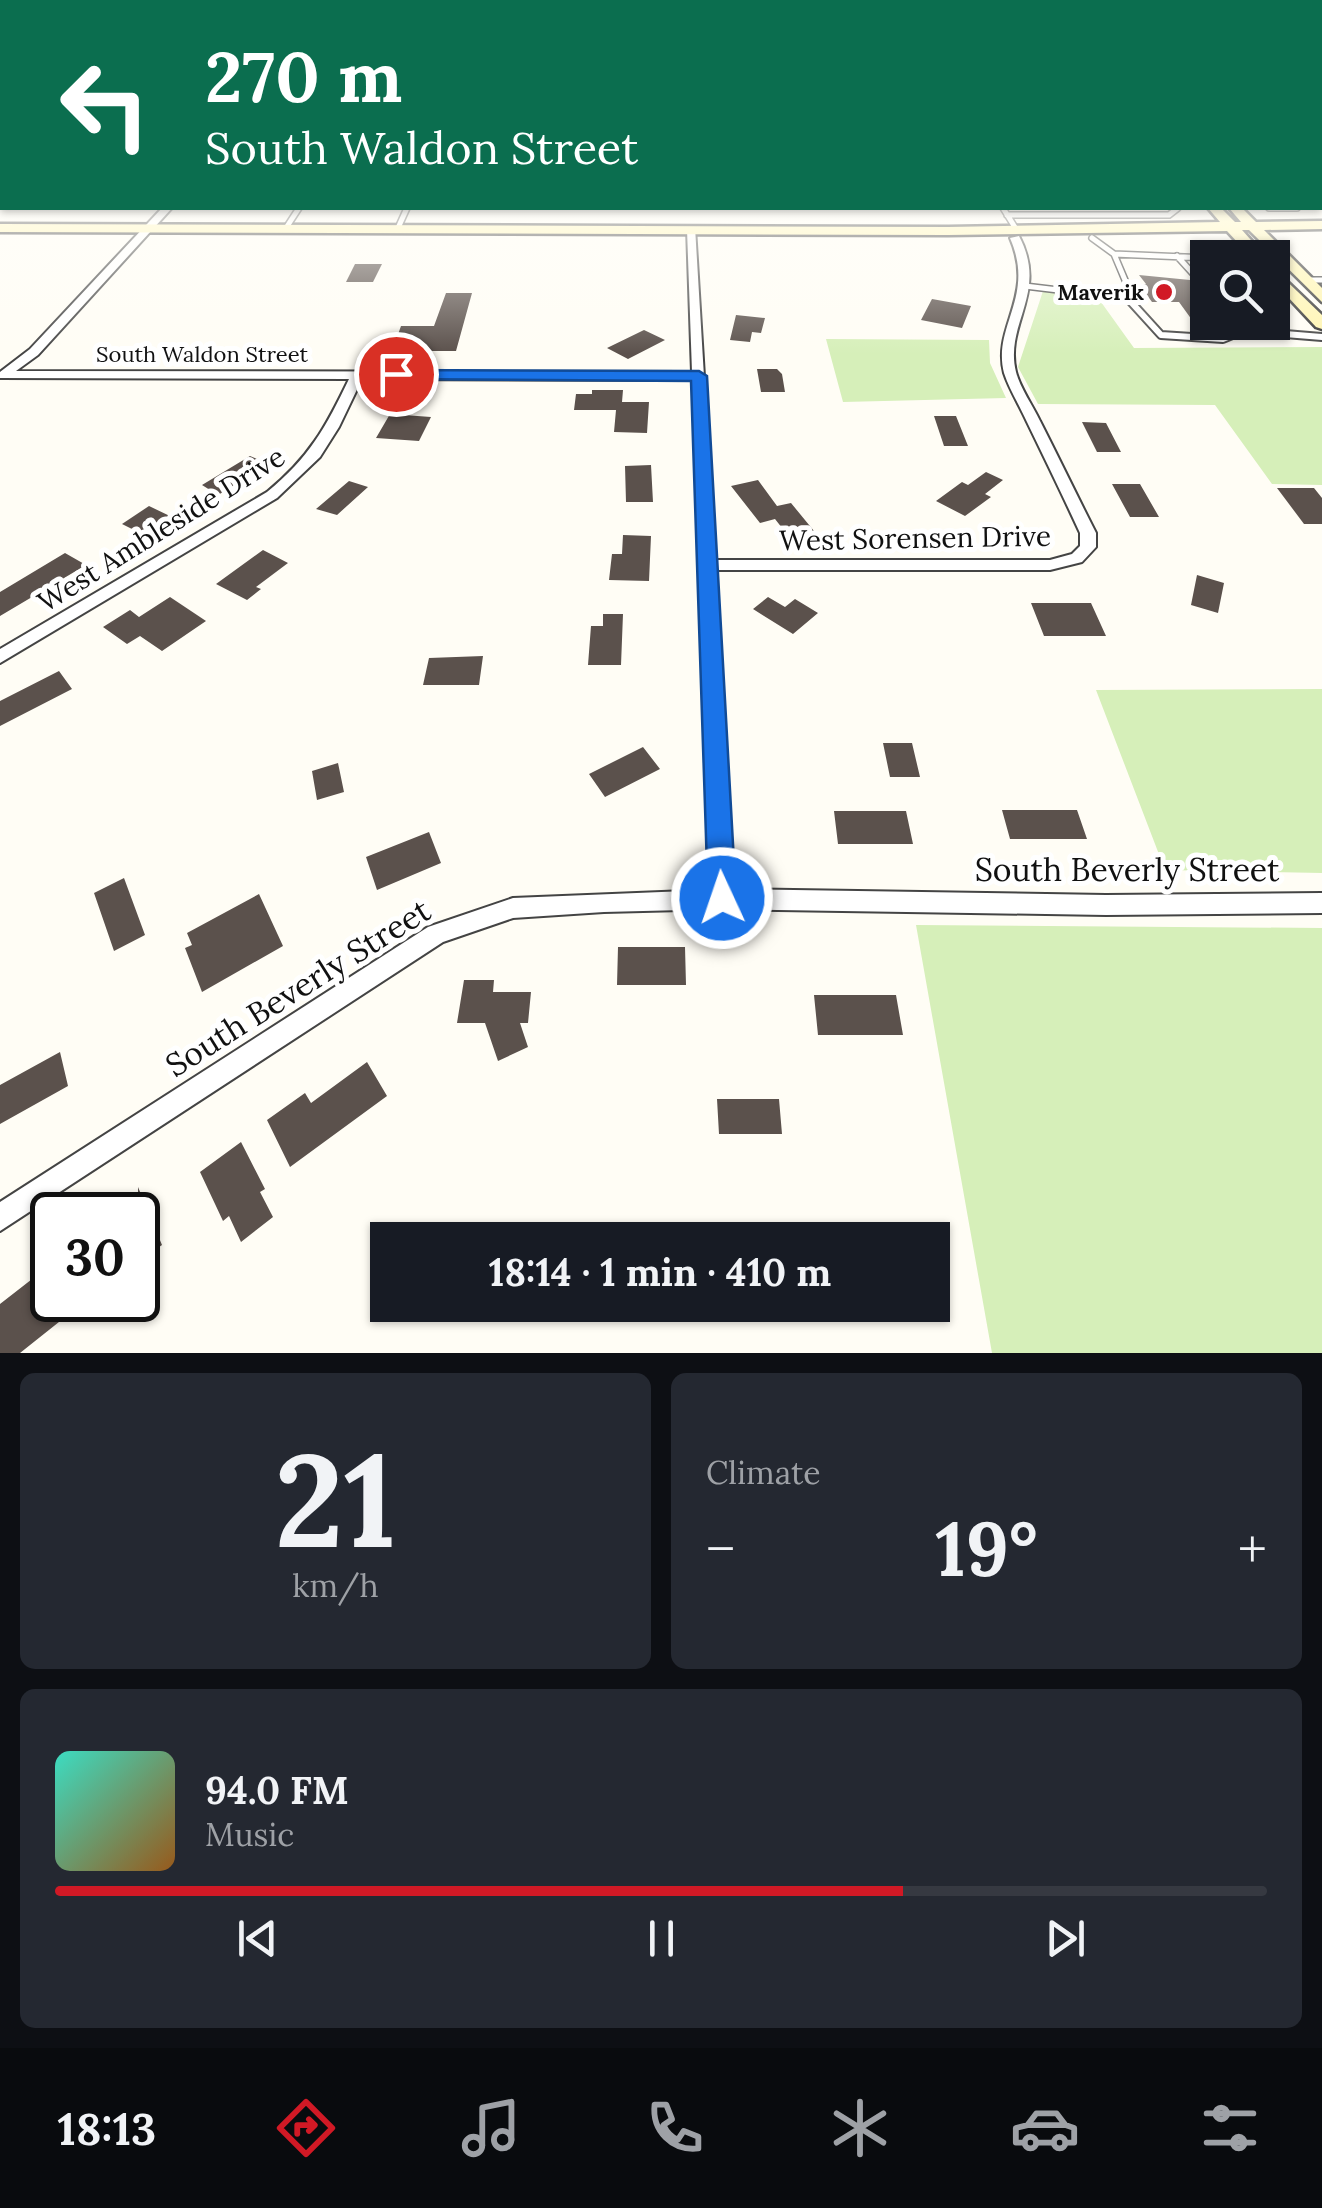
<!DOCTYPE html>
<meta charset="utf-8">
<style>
body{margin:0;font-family:Lora,serif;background:#242831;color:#f1f3f6;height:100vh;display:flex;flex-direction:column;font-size:38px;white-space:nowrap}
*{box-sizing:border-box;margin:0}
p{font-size:32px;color:#9ea1a6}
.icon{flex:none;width:55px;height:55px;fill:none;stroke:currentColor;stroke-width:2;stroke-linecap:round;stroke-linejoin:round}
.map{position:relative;height:1353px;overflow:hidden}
.panel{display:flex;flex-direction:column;gap:20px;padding:20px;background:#0d0f14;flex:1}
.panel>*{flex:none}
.banner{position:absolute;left:0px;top:0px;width:1322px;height:210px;box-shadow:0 2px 8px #0004;background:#0b6e4f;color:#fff;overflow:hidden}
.tools{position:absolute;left:1190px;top:240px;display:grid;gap:20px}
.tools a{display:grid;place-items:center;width:100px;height:100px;border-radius:0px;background:#171b24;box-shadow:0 2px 8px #0004;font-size:50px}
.speed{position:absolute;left:30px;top:1192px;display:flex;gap:20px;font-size:50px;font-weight:700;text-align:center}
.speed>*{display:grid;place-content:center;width:130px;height:130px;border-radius:50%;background:#171b24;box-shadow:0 2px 8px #0004;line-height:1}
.speed .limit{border:5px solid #111;border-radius:15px;background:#fff;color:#111}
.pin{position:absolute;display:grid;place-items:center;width:85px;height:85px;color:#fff;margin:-42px;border:5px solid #fff;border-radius:50%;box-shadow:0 2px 10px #0007}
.me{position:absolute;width:110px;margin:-55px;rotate:357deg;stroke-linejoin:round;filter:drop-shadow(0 0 8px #0008)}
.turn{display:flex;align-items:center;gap:35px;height:210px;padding:0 40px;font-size:45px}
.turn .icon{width:130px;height:130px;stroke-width:2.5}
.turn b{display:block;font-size:70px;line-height:85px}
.big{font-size:75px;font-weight:700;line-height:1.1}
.panel .tile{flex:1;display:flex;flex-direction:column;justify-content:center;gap:15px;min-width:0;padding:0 35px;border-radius:15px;background:#242831}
.panel .dial{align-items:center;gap:0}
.dial b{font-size:130px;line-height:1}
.song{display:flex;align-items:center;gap:30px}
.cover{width:120px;height:120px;border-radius:15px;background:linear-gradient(135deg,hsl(170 70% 55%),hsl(30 70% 35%))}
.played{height:10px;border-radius:5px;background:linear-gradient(90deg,#d11925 70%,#363941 70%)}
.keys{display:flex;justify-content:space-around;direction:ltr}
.heat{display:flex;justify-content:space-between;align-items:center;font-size:55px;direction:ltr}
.panel .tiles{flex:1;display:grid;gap:20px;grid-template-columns:1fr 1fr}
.tile:last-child{grid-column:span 2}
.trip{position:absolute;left:370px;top:1222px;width:580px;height:100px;border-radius:0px;background:#171b24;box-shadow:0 2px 8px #0004;font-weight:700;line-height:100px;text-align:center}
.menu{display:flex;height:160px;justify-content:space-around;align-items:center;background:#090b0e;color:#9ea1a6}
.menu .icon{width:70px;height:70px}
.menu .on{color:#d11925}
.menu b{font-size:45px;color:#f1f3f6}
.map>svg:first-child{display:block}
</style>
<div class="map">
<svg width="1322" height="1353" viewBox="0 0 1322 1353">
<rect width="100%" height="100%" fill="#fffdf5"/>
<path fill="#d6efb9" d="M1043,291L1101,302L1134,348L1322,347V485L1272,484L1215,405L1038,404L1018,367Z
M826,339L989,340L990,363L1006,398L843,402Z
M1322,689V873L1165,870L1096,690Z
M916,925L1322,928V1353H992Z"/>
<path fill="#5b514c" d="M355,264H382L373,282H346Z
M1139,275L1190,280L1208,296V331H1200L1179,302H1152L1139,284H1146Z
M446,293H472L456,351H392L401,326H434Z
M932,299L971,306L962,328L921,320Z
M736,315L765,318L761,333L752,332L750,342L730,340Z
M644,330L665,340L628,359L607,348Z
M757,369H777L782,374L785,392H761Z
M592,390H623L622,402H649L647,433L614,432L616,410H574L576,394H592Z
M390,414L431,417L419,441L376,438Z
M934,416H956L968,446H944Z
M1082,422L1106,423L1121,452H1097Z
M250,456L269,464L218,495L202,485Z
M651,465L653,502H626L625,466Z
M986,472L1003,480L985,494L991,497L965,516L936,501L962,482L968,485Z
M758,480L777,506L791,503L814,531L790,538L775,519L760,523L731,486Z
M349,481L368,487L337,515L316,509Z
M1112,484H1140L1159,517H1130Z
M1277,488H1314L1322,498V524H1304Z
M149,506L174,518L146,536L122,524Z
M623,535L651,536L649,581L609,580L612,554H622Z
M263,550L288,563L256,587L261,589L247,600L216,584Z
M65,553L86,565L0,616V592Z
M1197,575L1224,583L1218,613L1191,605Z
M170,597L206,621L162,651L140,636L127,644L103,627L130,610L139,617Z
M768,597L785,607L795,599L818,613L793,634L753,609Z
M1031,603H1091L1106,636H1044Z
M603,614H623L621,665H588L591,626H603Z
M483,656L479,685H423L429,658Z
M59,671L72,689L0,726V701Z
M883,743H912L920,777H890Z
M643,747L660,769L605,797L589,774Z
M338,763L344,792L317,800L312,771Z
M1002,810H1077L1087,839H1010Z
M834,811H906L913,844H838Z
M429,832L441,863L377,890L366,857Z
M124,878L145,935L114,951L94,893Z
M259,894L283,946L202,992L185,948L192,945L187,933Z
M618,947H685L686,985H617Z
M464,980H494L493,992H531L528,1023H520L528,1047L498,1061L485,1023H457Z
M814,995H896L903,1035H818Z
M60,1052L68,1086L0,1124V1085Z
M367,1062L387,1096L290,1167L267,1120L305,1093L311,1103Z
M717,1099H779L782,1134H719Z
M241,1142L265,1189L260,1192L273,1217L241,1242L229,1216L223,1221L200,1172Z
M138,1187L162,1245L138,1262Z
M45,1269L52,1300H57L64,1318L20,1353H0V1304Z"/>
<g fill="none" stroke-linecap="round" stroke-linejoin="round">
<defs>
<path id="lane-far1" d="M1003,208L1016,229
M1269,208H1297
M1007,215H1169L1178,208
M286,228L299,208
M398,228L407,208
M1114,254L1208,258
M1177,256L1208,290
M1306,280H1322
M1025,286L1133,299L1114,254L1092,238
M1129,300L1133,304"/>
<path id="lane" d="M1131,302L1161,335L1223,339L1240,332H1277
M1270,322L1285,334L1322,337"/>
<path id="street" d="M2,168V175L0,176V169Z
M162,208H172L38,355L16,371L692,372L687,229L695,227L715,560H1050L1072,554L1080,546V533C1063,496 1045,459 1027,422C1020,406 1009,389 1004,373C992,326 1036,297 1010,238L1019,236C1049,293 1004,323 1016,372C1020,388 1033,406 1040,421C1059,458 1077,496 1096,533V547L1082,562L1050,570H715L732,889L1106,895L1322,893V913L1106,915L722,909L604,912L513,918L443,942L0,1231V1202L428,927L513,898L711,890L693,380L362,379L339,427L320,457L277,498L0,663V649L267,492C309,458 326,427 349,379L0,378V372L30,349Z"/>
<path id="secondary" d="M1208,208H1221L1235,222H1241L1229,208H1242L1256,222L1322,221V229L1264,230L1322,288V302L1249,230H1242L1267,258H1252L1227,231L948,235L0,232V224L948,227L1220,222Z
M1272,267L1322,315V329L1316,327L1272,280Z"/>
</defs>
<use href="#lane-far1" stroke="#444" stroke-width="8"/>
<use href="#lane" stroke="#444" stroke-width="10"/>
<use href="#street" stroke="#444" stroke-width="4"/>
<use href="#secondary" stroke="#333" stroke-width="5"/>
<use href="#lane-far1" stroke="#fff" stroke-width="5"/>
<use href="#lane" stroke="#fff" stroke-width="6"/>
<use href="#street" fill="#fff" fill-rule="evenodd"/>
<use href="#secondary" fill="#fff5b0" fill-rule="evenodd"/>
</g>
<linearGradient id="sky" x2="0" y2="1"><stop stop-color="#93c6f0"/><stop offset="0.47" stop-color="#fffefa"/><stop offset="1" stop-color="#fffefa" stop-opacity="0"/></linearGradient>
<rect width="1322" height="354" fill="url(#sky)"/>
<path fill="#1a73e8" stroke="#114b97" stroke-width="2.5" d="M391,370L699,371L707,376L736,898L732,907L722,911L712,907L708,898L691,381L396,379L388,374Z"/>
<circle fill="#d11925" stroke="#fff" stroke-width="4" cx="1164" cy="292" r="10"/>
<g text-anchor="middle" stroke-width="10" stroke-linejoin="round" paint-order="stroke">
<g font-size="22" font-weight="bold" fill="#111" stroke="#fff" text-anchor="end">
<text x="1144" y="300">Maverik</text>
</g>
<g font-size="22" fill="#111" stroke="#fff">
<text x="202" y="362">South Waldon Street</text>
</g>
<g font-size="28" fill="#111" stroke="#fff">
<text transform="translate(161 529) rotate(-32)" y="10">West Ambleside Drive</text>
<text transform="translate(915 538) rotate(-1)" y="10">West Sorensen Drive</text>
</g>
<g font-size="32" fill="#111" stroke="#fff">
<text x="1127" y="881">South Beverly Street</text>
<text transform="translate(298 988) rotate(-32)" y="11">South Beverly Street</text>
</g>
</g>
</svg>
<div class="tools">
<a><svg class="icon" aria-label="search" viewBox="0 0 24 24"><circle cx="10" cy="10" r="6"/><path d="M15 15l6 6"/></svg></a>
</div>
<div class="speed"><div class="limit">30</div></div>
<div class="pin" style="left:396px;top:374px;background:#d93025"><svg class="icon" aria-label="arrive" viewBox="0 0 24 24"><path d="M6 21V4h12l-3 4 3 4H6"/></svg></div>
<svg class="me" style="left:722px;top:898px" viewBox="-20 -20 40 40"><circle r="17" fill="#1a73e8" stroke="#fff" stroke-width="3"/><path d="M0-11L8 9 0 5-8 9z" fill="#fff"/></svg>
<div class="trip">18:14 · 1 min · 410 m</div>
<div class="banner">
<div class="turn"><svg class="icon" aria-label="left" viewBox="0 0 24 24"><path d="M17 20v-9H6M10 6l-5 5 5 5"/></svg><div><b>270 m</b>South Waldon Street</div></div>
</div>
</div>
<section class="panel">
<div class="tiles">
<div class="tile dial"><b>21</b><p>km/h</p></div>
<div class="tile"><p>Climate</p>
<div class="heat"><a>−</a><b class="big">19°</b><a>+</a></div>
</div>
<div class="tile">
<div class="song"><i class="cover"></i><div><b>94.0 FM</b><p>Music</p></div></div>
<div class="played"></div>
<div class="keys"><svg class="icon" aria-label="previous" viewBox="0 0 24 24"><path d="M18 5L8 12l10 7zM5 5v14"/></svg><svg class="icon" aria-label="pause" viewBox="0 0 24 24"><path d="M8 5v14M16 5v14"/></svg><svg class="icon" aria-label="next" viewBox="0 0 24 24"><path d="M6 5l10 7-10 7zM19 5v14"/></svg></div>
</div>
</div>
</section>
<nav class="menu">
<b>18:13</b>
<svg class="icon on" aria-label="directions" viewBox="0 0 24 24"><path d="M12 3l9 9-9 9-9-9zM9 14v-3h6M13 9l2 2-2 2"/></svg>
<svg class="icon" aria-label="music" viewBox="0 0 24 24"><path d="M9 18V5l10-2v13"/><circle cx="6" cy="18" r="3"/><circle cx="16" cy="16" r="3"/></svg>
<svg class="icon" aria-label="phone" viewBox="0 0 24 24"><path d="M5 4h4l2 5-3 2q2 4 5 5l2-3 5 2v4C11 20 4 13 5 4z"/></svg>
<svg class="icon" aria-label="climate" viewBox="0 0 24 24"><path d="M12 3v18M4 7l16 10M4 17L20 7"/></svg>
<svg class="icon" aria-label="car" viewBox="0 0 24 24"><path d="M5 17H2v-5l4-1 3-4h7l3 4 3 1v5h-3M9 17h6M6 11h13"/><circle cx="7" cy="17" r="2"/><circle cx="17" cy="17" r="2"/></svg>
<svg class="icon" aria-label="filters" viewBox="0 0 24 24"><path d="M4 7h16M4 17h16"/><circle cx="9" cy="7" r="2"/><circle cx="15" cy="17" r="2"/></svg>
</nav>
